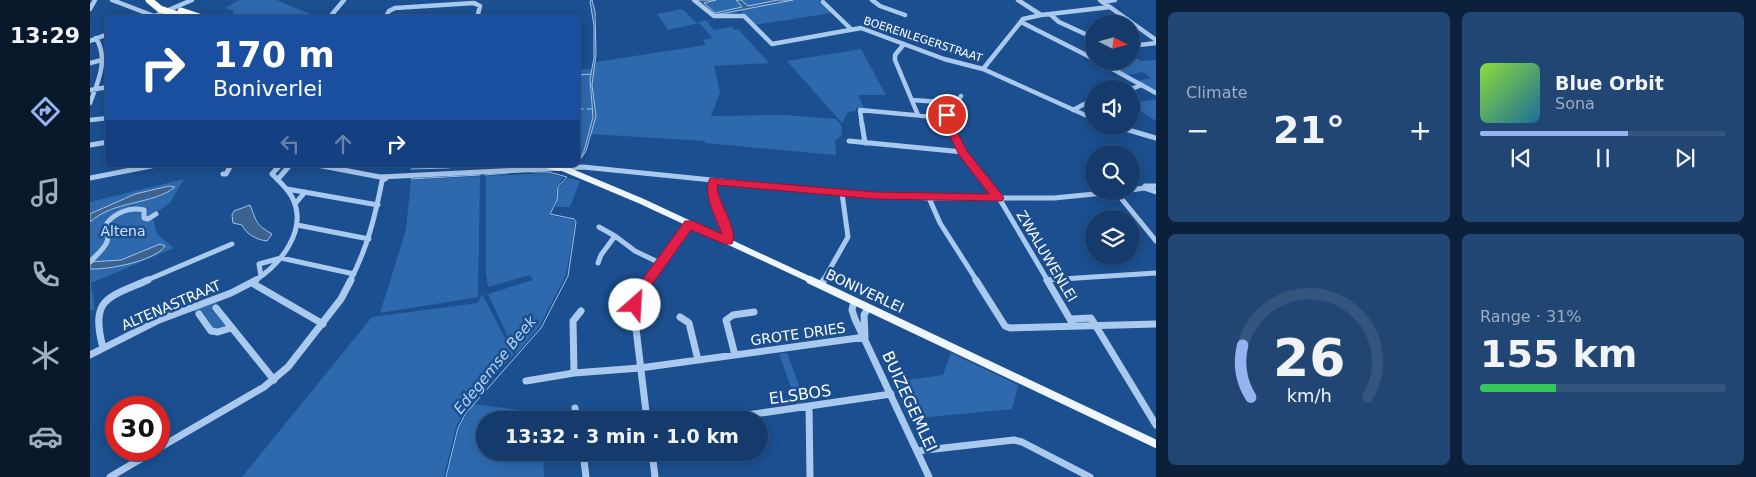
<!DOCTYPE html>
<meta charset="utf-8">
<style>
body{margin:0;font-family:"DejaVu Sans",sans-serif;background:#214673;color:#f1f3f6;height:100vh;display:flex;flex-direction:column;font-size:19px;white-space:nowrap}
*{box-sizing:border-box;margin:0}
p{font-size:16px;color:#9dadc1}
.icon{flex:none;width:28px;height:28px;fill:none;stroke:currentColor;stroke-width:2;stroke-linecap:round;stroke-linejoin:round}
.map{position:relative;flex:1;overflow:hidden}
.side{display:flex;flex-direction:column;gap:12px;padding:12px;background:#0b203b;width:600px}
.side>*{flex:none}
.banner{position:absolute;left:15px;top:15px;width:475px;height:152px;border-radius:8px;box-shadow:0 2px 12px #0003,0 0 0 1px #33557e;background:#1a4fa0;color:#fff;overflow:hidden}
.needle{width:32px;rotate:96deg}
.tools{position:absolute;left:995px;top:15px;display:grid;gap:10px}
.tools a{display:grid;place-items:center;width:55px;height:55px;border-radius:50%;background:#143b6b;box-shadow:0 2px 12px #0003,0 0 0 1px #33557e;font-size:25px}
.speed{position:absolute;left:15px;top:396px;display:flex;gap:10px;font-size:25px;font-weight:700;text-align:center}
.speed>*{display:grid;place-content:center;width:65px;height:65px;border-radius:50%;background:#143b6b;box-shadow:0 2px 12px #0003,0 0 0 1px #33557e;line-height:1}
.speed .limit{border:8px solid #d22;background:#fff;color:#111}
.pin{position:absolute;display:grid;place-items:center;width:42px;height:42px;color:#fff;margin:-21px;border:2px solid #fff;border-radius:50%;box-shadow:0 1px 5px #0007}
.me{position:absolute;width:55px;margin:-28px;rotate:26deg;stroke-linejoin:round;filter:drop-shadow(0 0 4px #0008)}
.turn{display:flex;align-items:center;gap:18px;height:105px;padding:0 25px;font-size:22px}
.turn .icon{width:65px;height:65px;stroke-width:2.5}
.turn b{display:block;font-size:35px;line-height:42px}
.lanes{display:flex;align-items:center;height:48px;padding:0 25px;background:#0003;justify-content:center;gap:25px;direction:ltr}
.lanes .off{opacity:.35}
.big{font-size:38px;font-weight:700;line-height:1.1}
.side .tile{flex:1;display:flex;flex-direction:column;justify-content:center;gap:8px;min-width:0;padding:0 18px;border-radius:8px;background:#214673}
.side .dial{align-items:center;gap:0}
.dial svg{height:130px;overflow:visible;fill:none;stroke:#33557e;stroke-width:7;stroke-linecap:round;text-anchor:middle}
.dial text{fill:#f1f3f6;stroke:none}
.song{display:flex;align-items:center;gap:15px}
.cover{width:60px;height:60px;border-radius:8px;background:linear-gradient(135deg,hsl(90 70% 55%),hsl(200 70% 35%))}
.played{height:5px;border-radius:2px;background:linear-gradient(90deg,#95b2f1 60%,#33557e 60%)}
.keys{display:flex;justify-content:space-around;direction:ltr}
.heat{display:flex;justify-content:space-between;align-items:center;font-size:28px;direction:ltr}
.charge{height:8px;border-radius:4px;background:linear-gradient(90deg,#34c759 31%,#33557e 0)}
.side .tiles{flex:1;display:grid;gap:12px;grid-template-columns:repeat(2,1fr)}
.trip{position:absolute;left:386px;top:411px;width:292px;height:50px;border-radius:25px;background:#143b6b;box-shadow:0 2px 12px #0003,0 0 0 1px #33557e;font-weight:700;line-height:50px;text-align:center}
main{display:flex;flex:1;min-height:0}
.dock{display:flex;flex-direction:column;width:90px;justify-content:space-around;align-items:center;background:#08182b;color:#9dadc1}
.dock .icon{width:35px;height:35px}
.dock .active{color:#95b2f1}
.dock b{font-size:22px;color:#f1f3f6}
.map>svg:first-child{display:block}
</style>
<main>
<nav class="dock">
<b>13:29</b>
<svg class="icon active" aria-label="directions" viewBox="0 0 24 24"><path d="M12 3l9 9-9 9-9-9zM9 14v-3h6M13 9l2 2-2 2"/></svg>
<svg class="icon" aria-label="music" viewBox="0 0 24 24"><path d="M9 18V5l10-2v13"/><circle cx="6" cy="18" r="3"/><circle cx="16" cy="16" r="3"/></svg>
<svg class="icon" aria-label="phone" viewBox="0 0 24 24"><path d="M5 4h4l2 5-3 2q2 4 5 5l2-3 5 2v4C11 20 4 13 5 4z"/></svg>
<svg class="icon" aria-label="climate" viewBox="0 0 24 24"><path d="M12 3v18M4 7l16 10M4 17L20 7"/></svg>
<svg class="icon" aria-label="car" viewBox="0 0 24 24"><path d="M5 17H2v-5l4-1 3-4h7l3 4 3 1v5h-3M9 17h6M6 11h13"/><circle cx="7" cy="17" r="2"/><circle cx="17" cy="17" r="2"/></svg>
</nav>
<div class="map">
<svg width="1066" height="477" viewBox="0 0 1066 477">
<rect width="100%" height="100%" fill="#1b4f8f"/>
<path fill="#2e69ad" d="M149,0H186L223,15L219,18L142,17L144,11L135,8Z
M604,0H730L742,13L664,25L651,11L629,17Z
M592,9L607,23L616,20L624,30L642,27L644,30L648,29L679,63L624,66L630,92L618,125L622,116L694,115L746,119C752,125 753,128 751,136L745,141L746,155L615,143V141L501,134L506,116L501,79L506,62L616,45L613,40L623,38L609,23L578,30L567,14Z
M771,49L796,95H768L774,108H766V111L758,112L752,123L697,61Z
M1041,55L1051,61L1066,60V92L1047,81L1061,78L1053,72L1038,75L1022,68L1032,66L1027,61H1041Z
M502,69L500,89L503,117L494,151L488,161V70Z
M1066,99V121L1041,105V104Z
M459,173L473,177L467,187L466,200L459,215L483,220L485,223L476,275L449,327L426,354L398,294L443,280L440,275L398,287L396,273V176Z
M390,176L388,297L290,313L316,230L321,180Z
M478,178L490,181L480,207H466L469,188Z
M94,179L80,203L67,212L69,214L63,218L67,234L84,248L1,283L5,309L0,311V202Z
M392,294L424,355L380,400L366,427L354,477H152L282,317L388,303Z
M127,301L126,306L122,310L132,322L136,324L132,329L122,328V326L113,312L106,315L103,309Z
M697,353L715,402L707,404L689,354Z
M861,353L928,385L922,409L819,419L802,382L853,375Z
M383,404L453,413V420H395V452L453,453L454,477H357L369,428Z"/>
<path fill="#3c6290" stroke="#9cc4f0" d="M502,0L505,12L506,55L502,85L506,116L496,151L488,163L494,151L503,117L500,79L504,58V26L500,1Z
M606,0H626L614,3L625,13L652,7L646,0H651L658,6L688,0H703L625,15Z
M79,186L85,187C63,205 24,200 0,222V214L2,213L45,194Z
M160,205C167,222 165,224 182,234L177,241C167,240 156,234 152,225L143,223L142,215L144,211Z
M70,244L75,246C65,261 18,270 0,269V262L31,260Z"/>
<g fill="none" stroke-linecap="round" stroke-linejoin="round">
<path stroke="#9cc4f0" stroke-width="1" d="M488,75L501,74
M489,109H493
M497,109H502
M321,169L359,168
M395,175L418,173
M321,179L390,175
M356,477L368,428L376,413L451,328L478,276L486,222L484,219L460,214L467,200L468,187L477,177L459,172H442"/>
<path stroke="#a9c9ee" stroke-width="4.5" d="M22,0L64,16
M604,0L624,16H654L682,44L771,28L854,59L893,69L1004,119
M782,0L790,6L815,15
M928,0L951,15
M1010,0L1066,40
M733,2L761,29
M1012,2L1025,0
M0,9L5,0
M961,15L969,22L1004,38
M60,18L102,0
M239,18L254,0
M295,18L299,11L305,8L384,3L390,6L387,18
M931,22L1004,59
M0,41L18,34
M814,44L805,55V60L828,115
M1041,46L1066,43
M1008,61L1066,93
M0,63L12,60
M893,69L933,19L951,15L1020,7
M1041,89L1052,85
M0,90L18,87
M822,100L865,103
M0,103C8,82 19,59 6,38
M983,110L1004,99
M0,120L18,118
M772,125L770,110L856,118
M860,125L856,118L871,96"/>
<path stroke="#a9c9ee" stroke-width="5" d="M772,124L775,143
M859,124L873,152L909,198L958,281
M1025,126L1066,138
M759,141L873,152
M0,145L18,142
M227,165L290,177L493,167L752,193L839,198H964L1035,191
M133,174H136L141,165
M0,178L66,165
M188,179L200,165
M623,181C620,203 637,219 638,241
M1054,188L1055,186H1066
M197,189L288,205
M1041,190L1054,188L1066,192
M1026,192L1066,241
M839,198L850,223L887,281
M205,204L215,192
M207,225L279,239
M509,227L525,236
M0,262C13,248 22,244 17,223C26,212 40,207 54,210V218L58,219L66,214
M508,263L511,255L525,236L545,251L570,263
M171,276L169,264L191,258L264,274
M956,280L1066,273
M55,281L142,244
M164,281C190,265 219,230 202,197C197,188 189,181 182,174L190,165
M260,281C277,249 285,217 292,181L298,177
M557,281L599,224
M733,281L758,237L752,193"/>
<path stroke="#a9c9ee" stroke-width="7" d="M886,280L915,326L920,328L1066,324
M957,280L984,326
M162,283L233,324
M731,285L734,280
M764,301L762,310L765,319L839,477
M126,308L184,380
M109,314L121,331L128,332L141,328
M590,317L599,323L608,360
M980,319L1001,318L1066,425
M775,337L774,315L778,308
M13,348C0,298 17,298 58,280
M0,355L69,320L141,293L166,280
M645,355L636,320L643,315L664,312
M484,373L483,321L491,311
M436,381L484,373L550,368L775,337
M719,406L720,477
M485,408L486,420
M557,420L544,312L558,280
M623,420L801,394
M69,448L174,387L198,367L251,299L261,280
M827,451L924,440L932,442L1000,477
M493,452L496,477
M562,452L565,477
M20,477L66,450"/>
<path stroke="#f0f6ff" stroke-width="6" d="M470,167L551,201L723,281"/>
<path stroke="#f0f6ff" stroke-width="8" d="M720,280L1066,444"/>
<path stroke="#fff" stroke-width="7" d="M59,0L70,9L97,18
M91,11L112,18"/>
<path stroke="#fff" stroke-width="8" d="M460,165L470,167"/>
</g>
<path fill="#e11d48" stroke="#92132f" d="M857,112L861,115L860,118L877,151L912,195L914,198L912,201L785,199L627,185C627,203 649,228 642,244H634L601,230L558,290L550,309L545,311L541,309L539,305L549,284L595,221H603L632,234C626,218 612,194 620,178L785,192L899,194L869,155L851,118L853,113Z"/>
<g text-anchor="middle" stroke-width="5" stroke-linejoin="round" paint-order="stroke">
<g font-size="11" fill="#fff" stroke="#1b4f8f">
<text transform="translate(833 39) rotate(18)" y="4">BOERENLEGERSTRAAT</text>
</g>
<g font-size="14" fill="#cfe3fa" stroke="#1b4f8f">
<text x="33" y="236">Altena</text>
</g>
<g font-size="14" fill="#fff" stroke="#1b4f8f">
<text transform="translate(957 256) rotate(59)" y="5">ZWALUWENLEI</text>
<text transform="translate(775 291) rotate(25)" y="5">BONIVERLEI</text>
<text transform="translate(81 305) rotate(-23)" y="5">ALTENASTRAAT</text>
<text transform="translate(708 334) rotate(-8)" y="5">GROTE DRIES</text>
</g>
<g font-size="15" font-style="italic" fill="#b5d3f5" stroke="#1b4f8f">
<text transform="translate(405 365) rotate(-51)" y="5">Edegemse Beek</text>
</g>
<g font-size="16" fill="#fff" stroke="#1b4f8f">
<text transform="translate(710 394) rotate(-8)" y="6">ELSBOS</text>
<text transform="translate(820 401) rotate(65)" y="6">BUIZEGEMLEI</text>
</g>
</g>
</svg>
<div class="tools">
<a><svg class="needle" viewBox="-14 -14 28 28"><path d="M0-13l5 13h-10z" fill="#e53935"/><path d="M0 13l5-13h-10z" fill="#9dadc1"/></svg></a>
<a><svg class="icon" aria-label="sound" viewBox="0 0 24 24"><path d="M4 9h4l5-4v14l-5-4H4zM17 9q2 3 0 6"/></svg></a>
<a><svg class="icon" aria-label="search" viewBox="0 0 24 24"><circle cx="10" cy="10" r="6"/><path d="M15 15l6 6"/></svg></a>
<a><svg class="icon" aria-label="layers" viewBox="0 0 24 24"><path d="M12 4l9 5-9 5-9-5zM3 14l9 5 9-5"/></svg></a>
</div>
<div class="speed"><div class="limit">30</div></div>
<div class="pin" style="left:857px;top:115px;background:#d93025"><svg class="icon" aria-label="arrive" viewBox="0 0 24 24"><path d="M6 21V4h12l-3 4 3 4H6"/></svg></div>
<svg class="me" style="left:545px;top:305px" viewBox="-20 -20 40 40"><circle r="19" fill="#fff"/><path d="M0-13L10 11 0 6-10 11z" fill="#e11d48"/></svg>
<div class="trip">13:32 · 3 min · 1.0 km</div>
<div class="banner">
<div class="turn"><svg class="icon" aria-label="right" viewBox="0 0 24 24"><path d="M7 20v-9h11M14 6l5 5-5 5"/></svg><div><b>170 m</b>Boniverlei</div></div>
<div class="lanes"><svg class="icon off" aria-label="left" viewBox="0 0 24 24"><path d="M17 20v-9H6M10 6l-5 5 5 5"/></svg><svg class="icon off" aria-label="ahead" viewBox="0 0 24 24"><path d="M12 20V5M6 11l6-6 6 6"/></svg><svg class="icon" aria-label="right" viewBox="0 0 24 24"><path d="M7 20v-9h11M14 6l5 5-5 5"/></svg></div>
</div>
</div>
<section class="side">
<div class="tiles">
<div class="tile"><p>Climate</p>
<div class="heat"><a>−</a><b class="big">21°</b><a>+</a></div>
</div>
<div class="tile">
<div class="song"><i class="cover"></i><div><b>Blue Orbit</b><p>Sona</p></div></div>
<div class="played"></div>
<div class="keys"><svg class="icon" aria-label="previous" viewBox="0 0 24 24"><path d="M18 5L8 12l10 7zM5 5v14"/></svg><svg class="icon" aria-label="pause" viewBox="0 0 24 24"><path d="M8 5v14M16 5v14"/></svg><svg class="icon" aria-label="next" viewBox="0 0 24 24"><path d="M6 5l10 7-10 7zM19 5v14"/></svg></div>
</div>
<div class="tile dial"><svg viewBox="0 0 100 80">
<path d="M14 69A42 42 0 1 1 86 69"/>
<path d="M14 69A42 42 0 0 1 9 37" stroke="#95b2f1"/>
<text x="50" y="56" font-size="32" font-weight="700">26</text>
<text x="50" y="72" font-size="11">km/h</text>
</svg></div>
<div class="tile"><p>Range · 31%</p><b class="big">155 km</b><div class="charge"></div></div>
</div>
</section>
</main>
